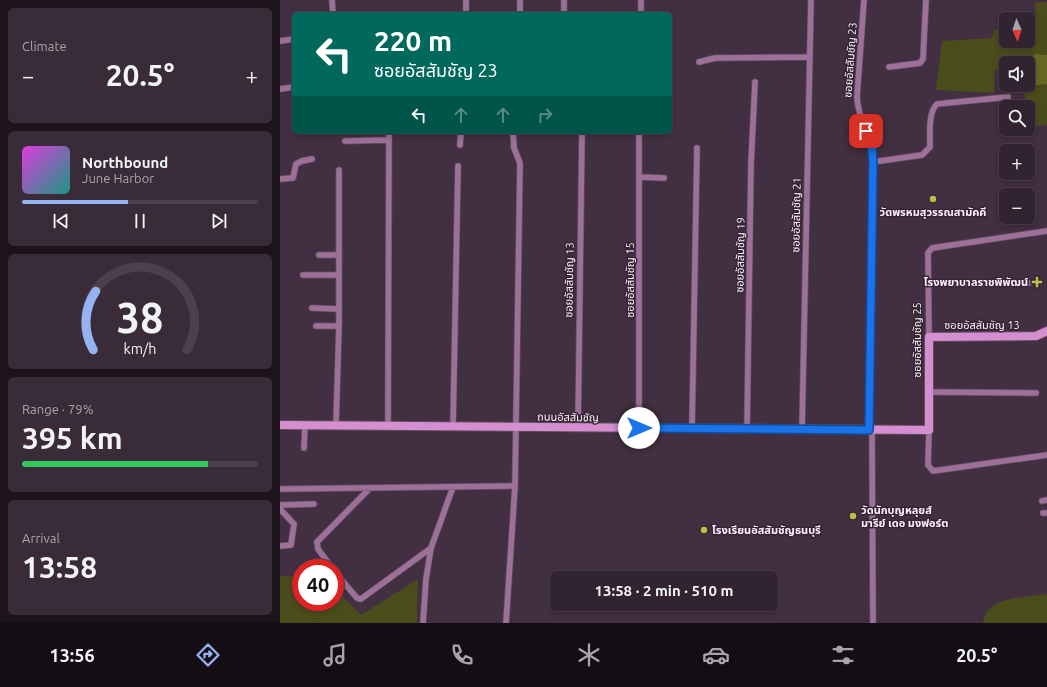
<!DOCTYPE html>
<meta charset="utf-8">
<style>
body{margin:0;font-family:Ubuntu,"Noto Sans Thai",sans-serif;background:#3a2b39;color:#f1f3f6;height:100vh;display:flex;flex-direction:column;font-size:15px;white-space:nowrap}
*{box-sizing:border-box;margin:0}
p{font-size:13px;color:#a8a4ab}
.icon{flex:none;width:22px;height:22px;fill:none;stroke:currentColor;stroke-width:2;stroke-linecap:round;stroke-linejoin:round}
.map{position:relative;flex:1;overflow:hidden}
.panel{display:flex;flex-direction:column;gap:8px;padding:8px;background:#1c131b;width:280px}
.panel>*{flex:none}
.top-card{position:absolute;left:12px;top:12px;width:380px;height:122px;border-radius:6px;box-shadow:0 2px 6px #0003,0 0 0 1px #4d404d;background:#00695c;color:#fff;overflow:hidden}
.needle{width:26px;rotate:177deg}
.tools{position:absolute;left:719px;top:12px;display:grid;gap:8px}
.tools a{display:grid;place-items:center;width:36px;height:36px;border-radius:6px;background:#322331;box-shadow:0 2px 6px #0003,0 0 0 1px #4d404d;font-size:20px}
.speed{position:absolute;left:12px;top:559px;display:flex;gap:8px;font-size:20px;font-weight:700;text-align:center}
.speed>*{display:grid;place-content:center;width:52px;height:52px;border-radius:50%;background:#322331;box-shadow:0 2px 6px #0003,0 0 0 1px #4d404d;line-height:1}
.speed .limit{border:6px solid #d22;background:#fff;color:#111}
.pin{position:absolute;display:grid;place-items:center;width:34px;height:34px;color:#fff;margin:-17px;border-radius:8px;box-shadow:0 2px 6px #0006}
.me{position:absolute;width:44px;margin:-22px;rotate:90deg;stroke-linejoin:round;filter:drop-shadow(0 0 3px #0008)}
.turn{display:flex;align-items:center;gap:14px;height:84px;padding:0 16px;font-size:18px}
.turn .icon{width:52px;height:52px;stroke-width:2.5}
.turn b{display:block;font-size:28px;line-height:34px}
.lanes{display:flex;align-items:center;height:38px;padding:0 16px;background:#0003;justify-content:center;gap:20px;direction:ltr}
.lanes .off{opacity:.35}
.big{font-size:30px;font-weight:700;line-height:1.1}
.panel .tile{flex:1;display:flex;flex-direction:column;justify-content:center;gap:6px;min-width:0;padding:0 14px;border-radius:6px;background:#3a2b39}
.panel .dial{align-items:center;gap:0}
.dial svg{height:104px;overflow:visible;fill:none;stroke:#4d404d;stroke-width:7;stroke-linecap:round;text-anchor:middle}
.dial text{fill:#f1f3f6;stroke:none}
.song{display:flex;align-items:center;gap:12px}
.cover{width:48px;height:48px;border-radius:6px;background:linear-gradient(135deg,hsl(300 70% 55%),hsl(170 70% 35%))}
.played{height:4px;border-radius:2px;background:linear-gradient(90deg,#95b2f1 45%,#4d404d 45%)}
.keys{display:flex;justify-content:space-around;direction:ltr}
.heat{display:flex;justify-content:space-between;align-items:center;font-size:22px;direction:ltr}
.charge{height:6px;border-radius:3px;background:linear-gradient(90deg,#34c759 79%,#4d404d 0)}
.trip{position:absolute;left:270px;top:571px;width:228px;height:40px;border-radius:6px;background:#322331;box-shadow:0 2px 6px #0003,0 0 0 1px #4d404d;font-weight:700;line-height:40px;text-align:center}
.dock{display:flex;height:64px;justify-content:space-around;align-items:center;background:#140e14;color:#a8a4ab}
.dock .icon{width:28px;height:28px}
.dock .current{color:#95b2f1}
.dock b{font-size:18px;color:#f1f3f6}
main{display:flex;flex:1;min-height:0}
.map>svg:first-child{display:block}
</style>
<main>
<section class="panel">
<div class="tile"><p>Climate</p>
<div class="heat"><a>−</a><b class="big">20.5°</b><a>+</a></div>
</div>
<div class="tile">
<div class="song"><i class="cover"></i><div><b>Northbound</b><p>June Harbor</p></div></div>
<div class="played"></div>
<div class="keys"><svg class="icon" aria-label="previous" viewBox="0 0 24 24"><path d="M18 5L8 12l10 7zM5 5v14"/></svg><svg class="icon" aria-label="pause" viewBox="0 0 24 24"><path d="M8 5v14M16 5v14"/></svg><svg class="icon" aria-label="next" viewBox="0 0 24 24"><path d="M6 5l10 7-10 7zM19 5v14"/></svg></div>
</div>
<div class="tile dial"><svg viewBox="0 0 100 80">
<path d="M14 69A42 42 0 1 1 86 69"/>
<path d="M14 69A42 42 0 0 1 16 24" stroke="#95b2f1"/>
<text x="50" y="56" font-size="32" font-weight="700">38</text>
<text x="50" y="72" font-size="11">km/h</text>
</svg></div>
<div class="tile"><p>Range · 79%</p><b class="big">395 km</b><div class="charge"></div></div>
<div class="tile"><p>Arrival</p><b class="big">13:58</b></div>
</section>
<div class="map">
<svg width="767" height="623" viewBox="0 0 767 623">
<rect width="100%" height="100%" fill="#422f41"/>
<path fill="#4b4c1b" d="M755,2H767V55L756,54L741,60L740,63H726V68L715,70L714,93L656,90L662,41L712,38L714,30L726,28V41H748V24L756,23Z
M767,84V125L750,127L743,87H733V85Z
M0,576H21V602H55V589L81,615L138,579L137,623H0Z
M767,594V623H703C707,595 745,598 767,594Z"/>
<path fill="#666821" d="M756,54L767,55V84L750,86L748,85V63H740L741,61Z"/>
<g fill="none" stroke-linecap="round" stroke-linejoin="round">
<defs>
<path id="street" d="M52,0L53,14
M584,0L577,97C578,120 591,139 593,162L589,430
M186,14V0
M240,14V0
M284,14V0
M361,14V0
M0,41L14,39
M419,62L435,58L530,57
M609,67L640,63L643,59L646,0
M0,89L14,87
M359,132V428
M65,141L109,140
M180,145L181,132
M593,162L642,155L650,147C650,135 648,112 657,104L728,97
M360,177L384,178
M0,179L13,178L16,164L22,161L32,159
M39,255H59
M23,275H59
M648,283H749
M32,308L59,309
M36,326H59
M649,337L648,253L652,248L767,231
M649,392L756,393
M56,425L59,326V170
M108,427L109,132
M173,427L178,166
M298,428L302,132
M412,429L417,148
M467,430L471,164L475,82
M522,430L531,0
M592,430L593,623
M649,430L648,465L653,471L767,455
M24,448L25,425
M0,489L235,486
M762,501L767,500
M0,505L34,504
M0,509L14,524L11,545L0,546
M763,513H767
M52,568L38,549L37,542L90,488
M55,572L77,598L81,599L151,548
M143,623L146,579L151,548L173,487
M226,623L235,486L240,163L234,148L233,132"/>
<path id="secondary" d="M0,425L649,430V337L756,336L767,331"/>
</defs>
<use href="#street" stroke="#604e5f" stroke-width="7"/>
<use href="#secondary" stroke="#604e5f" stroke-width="10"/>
<use href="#street" stroke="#9c7099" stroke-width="5.5"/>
<use href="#secondary" stroke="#d58fd1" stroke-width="8"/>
</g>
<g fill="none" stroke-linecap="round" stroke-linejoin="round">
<defs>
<path id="route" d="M359,428L589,430L593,162L592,149L586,131"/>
</defs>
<use href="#route" stroke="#114b97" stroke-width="10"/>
<use href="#route" stroke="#1a73e8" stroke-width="7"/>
</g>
<g fill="#bcbf44" stroke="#372536" stroke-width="1.5">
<circle cx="653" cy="199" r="4"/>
<path d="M755 276h4v4h4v4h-4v4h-4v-4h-4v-4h4z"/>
<circle cx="573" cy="516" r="4"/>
<circle cx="424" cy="530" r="4"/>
</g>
<g text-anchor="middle" stroke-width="3" stroke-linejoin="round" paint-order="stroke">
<g font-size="11" fill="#fdf0fb" stroke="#372536">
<text transform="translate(570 60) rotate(-86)" y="4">ซอยอัสสัมชัญ 23</text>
<text transform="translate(516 215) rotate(-89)" y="4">ซอยอัสสัมชัญ 21</text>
<text transform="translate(460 255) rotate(-89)" y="4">ซอยอัสสัมชัญ 19</text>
<text transform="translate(289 280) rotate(-89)" y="4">ซอยอัสสัมชัญ 13</text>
<text transform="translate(350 280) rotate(-90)" y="4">ซอยอัสสัมชัญ 15</text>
<text x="702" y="329">ซอยอัสสัมชัญ 13</text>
<text transform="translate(637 340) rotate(-90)" y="4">ซอยอัสสัมชัญ 25</text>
<text transform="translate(288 417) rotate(1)" y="4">ถนนอัสสัมชัญ</text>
</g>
<g font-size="11" font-weight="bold" fill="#fdf0fb" stroke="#372536" text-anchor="start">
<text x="653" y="216" text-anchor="middle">วัดพรหมสุวรรณสามัคคี</text>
<text x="748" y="286" text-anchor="end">โรงพยาบาลราชพิพัฒน์</text>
<text x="581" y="514">วัดนักบุญหลุยส์<tspan x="581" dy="13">มารีย์ เดอ มงฟอร์ต</tspan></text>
<text x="432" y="534">โรงเรียนอัสสัมชัญธนบุรี</text>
</g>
</g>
</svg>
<div class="tools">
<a><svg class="needle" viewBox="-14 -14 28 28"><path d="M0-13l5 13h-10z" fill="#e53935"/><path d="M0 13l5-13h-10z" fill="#a8a4ab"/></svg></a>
<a><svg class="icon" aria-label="sound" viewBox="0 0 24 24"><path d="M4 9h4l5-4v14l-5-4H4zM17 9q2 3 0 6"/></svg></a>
<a><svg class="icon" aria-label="search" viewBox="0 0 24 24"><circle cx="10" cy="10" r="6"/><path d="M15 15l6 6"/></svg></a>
<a>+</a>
<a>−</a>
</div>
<div class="speed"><div class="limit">40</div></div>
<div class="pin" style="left:586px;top:131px;background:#d93025"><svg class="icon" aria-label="arrive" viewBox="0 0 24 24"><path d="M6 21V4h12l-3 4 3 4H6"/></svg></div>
<svg class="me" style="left:359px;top:428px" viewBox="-20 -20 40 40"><circle r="19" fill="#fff"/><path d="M0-13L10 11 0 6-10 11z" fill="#1a73e8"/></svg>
<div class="trip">13:58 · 2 min · 510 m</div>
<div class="top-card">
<div class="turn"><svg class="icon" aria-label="left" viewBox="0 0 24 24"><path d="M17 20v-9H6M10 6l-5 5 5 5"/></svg><div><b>220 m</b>ซอยอัสสัมชัญ 23</div></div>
<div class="lanes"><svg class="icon" aria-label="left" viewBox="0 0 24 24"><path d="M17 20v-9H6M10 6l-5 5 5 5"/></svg><svg class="icon off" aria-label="ahead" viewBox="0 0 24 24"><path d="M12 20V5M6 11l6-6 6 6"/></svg><svg class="icon off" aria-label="ahead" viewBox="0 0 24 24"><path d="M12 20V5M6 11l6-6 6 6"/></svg><svg class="icon off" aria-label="right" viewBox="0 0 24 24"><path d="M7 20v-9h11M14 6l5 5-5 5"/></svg></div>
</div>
</div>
</main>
<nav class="dock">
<b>13:56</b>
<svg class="icon current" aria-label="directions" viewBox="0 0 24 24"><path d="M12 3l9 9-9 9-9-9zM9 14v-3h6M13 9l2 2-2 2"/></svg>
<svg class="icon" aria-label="music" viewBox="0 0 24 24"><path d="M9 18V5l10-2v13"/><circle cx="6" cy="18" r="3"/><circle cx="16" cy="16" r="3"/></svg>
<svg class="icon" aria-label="phone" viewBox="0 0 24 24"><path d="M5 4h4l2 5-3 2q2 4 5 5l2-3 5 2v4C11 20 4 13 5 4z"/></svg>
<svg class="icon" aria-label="climate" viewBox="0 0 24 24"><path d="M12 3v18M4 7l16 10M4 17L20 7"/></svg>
<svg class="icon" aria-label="car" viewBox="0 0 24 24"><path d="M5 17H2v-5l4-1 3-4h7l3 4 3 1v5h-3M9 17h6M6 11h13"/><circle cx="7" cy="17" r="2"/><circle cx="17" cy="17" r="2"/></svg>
<svg class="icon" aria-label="filters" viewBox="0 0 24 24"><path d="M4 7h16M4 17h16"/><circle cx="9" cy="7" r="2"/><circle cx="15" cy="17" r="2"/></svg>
<b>20.5°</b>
</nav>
